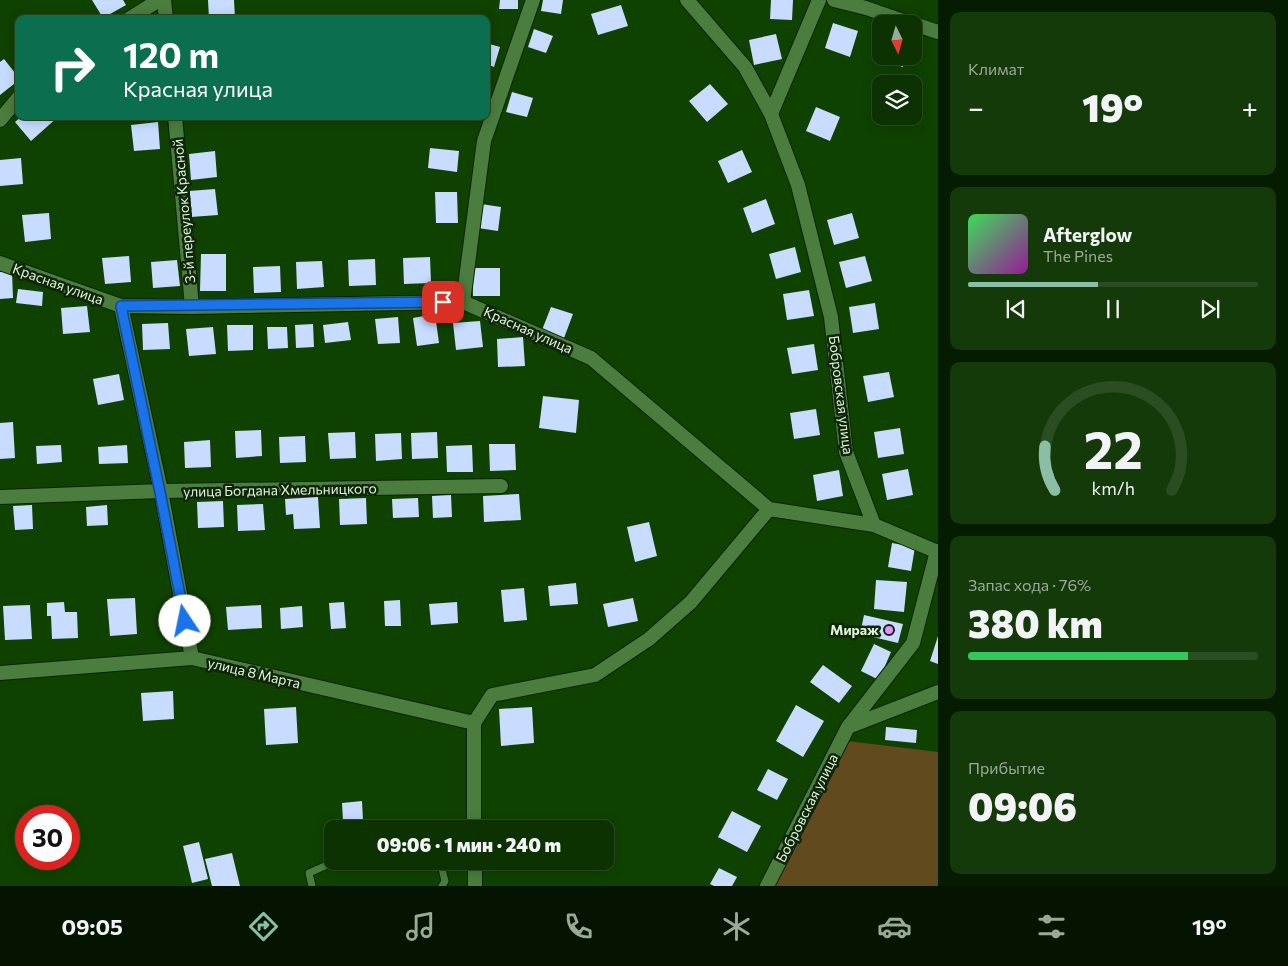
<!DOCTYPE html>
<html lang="ru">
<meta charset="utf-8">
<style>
body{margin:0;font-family:Commissioner,sans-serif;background:#143a0a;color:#f1f3f6;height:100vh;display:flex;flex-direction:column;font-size:19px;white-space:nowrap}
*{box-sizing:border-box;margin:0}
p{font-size:16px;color:#9aaa99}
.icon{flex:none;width:28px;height:28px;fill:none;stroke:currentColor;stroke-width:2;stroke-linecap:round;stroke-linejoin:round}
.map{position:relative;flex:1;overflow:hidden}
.details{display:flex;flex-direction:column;gap:12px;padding:12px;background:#061c00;width:350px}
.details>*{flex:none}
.top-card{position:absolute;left:15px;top:15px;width:475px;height:105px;border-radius:10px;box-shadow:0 2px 12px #0003,0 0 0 1px #2b4d22;background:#0b6e4f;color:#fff;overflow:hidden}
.needle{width:32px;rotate:175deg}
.buttons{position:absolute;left:872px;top:15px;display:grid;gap:10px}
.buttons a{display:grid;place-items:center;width:50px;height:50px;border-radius:10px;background:#0b3200;box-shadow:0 2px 12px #0003,0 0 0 1px #2b4d22;font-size:25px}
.speed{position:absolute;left:15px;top:805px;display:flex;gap:10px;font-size:25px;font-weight:700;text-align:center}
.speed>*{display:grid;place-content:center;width:65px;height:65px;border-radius:50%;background:#0b3200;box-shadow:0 2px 12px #0003,0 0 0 1px #2b4d22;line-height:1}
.speed .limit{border:8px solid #d22;background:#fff;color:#111}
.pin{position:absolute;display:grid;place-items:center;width:42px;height:42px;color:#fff;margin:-21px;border-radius:10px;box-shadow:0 2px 8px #0006}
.me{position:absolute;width:55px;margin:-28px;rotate:349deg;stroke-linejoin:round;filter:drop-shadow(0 0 4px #0008)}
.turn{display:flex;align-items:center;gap:18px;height:105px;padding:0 25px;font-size:22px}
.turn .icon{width:65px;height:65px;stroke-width:2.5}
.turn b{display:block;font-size:35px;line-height:42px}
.big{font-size:38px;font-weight:800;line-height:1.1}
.details .card{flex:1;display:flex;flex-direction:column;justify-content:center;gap:8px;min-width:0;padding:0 18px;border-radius:10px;background:#143a0a}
.details .dial{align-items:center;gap:0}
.dial svg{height:130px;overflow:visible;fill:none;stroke:#2b4d22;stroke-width:7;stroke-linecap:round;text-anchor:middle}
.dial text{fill:#f1f3f6;stroke:none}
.song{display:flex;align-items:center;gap:15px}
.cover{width:60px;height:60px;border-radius:8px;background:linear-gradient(135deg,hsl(130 70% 55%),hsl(300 70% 35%))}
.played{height:5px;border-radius:2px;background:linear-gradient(90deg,#8abfa5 45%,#2b4d22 45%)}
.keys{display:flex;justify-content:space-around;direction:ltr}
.heat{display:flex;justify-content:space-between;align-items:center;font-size:28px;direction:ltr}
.charge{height:8px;border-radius:4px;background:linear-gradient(90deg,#34c759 76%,#2b4d22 0)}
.trip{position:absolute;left:324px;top:820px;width:290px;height:50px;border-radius:10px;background:#0b3200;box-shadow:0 2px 12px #0003,0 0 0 1px #2b4d22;font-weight:800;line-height:50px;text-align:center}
.dock{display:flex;height:80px;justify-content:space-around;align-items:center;background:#041400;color:#9aaa99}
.dock .icon{width:35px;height:35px}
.dock .current{color:#8abfa5}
.dock b{font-size:22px;color:#f1f3f6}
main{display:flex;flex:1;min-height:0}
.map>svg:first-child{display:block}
</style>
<main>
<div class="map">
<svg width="938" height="886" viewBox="0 0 938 886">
<rect width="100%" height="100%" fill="#0f4200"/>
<path fill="#624a1f" d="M847,741L938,752V886H773Z"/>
<path fill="#c7dcff" d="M92,0H123L126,5L103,18Z
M208,0H234L235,18L209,19Z
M500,0H518V9H499Z
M543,0H563L561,14L541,11Z
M771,0H793L792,20L770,19Z
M621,5L628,26L598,35L591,14Z
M833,23L858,31L850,57L825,48Z
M534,29L553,36L546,53L528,47Z
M776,34L782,59L754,65L749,40Z
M486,43L500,47L494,67L486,64Z
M881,49V56H906L903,67L878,59Z
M4,59L19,78V80L0,95V62Z
M710,84L728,104L707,122L689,101Z
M512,92L533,98L527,117L506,112Z
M816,107L840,117L830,141L806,131Z
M22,116H59L31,141L15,122Z
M188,116H224V118L189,120Z
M158,122L160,149L134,151L131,125Z
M430,148L459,151L457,172L428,168Z
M742,150L752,172L728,183L718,161Z
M215,151L217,177L191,180L189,154Z
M21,158L23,184L0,186V160Z
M215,189L218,215L191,217L189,191Z
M435,192H457L458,223H436Z
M766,199L775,224L752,233L743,208Z
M481,204L501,207L498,231L478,228Z
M49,213L51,239L25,242L22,215Z
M852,213L859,238L834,245L827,220Z
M795,247L801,272L776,279L769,254Z
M201,254H226V291H200Z
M129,256L131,282L105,284L102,258Z
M865,256L872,281L846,288L839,262Z
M430,257L431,283L404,284L403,258Z
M375,259L376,285L349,286L348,260Z
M177,260L180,286L153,288L151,262Z
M322,261L324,287L297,289L296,262Z
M280,266L281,292L254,293L253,267Z
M472,268H500V296H473Z
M0,272H12L13,298L0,299Z
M18,289L43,292L42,306L16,303Z
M809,290L814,316L787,320L783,294Z
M875,303L879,329L853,333L849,307Z
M87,306L90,332L63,334L61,308Z
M551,307L573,314L564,338L542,330Z
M435,314L439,343L417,346L413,318Z
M398,317L400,343L378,344L375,319Z
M480,321L483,347L456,350L453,323Z
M348,322L351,340L325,343L323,325Z
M168,323L170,349L143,350L142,324Z
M313,324L314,347L296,348L295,325Z
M227,325H253V350L228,351Z
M213,327L216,354L189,356L186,329Z
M267,327H287L288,348L268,349Z
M523,337L525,366L498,367L497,339Z
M814,344L818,370L792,374L787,348Z
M889,372L894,397L868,402L863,376Z
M119,374L124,400L98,405L93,379Z
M543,396L579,400L576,433L539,428Z
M816,409L820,435L794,439L790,413Z
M13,422L15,458L0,459V423Z
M900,428L904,454L878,458L874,432Z
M261,430L262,456L236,458L235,431Z
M355,432L356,458L330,459L328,433Z
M437,432L438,458L412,459L411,433Z
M401,433L402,459L376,461L375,434Z
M305,436L306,462L280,463L279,437Z
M210,440L211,467L185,468L184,442Z
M489,444H515L516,470L490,471Z
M61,445L62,462L37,464L36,446Z
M127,445L128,463L99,464L98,447Z
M472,445L473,472H447L446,446Z
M908,469L913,495L887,500L882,474Z
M839,470L843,496L817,501L813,475Z
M519,494L521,520L484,522L483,496Z
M451,495L452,517L433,518L432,496Z
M318,497L320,528L294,529L293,514L286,515L285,499Z
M366,498L367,524L340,525L339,499Z
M418,498L419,517L393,518L392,499Z
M223,501L224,527L198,528L197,502Z
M263,504L265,530L238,531L237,505Z
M32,505L33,529L15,530L13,506Z
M107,505L108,525L87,526L86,507Z
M649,522L657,556L635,562L627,527Z
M892,543L915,547L911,571L888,567Z
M876,580L907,582L904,612L874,609Z
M576,583L578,604L550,606L548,586Z
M524,588L527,620L504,622L501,590Z
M135,598L137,634L110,636L107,599Z
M633,598L638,621L608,627L603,604Z
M400,600L401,626H385L384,601Z
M64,602L65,612H77L78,638L52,639L51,616H47V603Z
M344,602L346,628L331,629L329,603Z
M457,602L458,623L431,625L429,604Z
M30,605L32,639L5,640L3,606Z
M261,605L262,628L228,630L226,607Z
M302,606L303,627L281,629L280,608Z
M864,615L903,624L898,643L860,634Z
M938,636V664L930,661Z
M874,644L891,652L879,680L861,671Z
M823,665L852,686L839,703L810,682Z
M173,691L174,719L143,721L141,693Z
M796,705L824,721L803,757L776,741Z
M296,707L298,743L266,745L264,709Z
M532,707L534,743L501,746L499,709Z
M886,727L917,730L916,743L885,740Z
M768,769L788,779L777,800L757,790Z
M362,801L363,820L343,821L342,803Z
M732,811L761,826L747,852L718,837Z
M199,842L208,879L192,883L183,846Z
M232,853L240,886H212L205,859Z
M719,868L737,877L732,886H714L710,884Z"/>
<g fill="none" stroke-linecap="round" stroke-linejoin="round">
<defs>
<path id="lane" d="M440,861L445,881L442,886
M312,886L309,873L336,861"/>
<path id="street" d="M164,0L166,19
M687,0L745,67L771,114L798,185L831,317L846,452L874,525L938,552
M834,0L866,8L912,24
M129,19L159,0
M914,24L938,32
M771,114L819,0
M175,116L192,307
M0,120L19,97
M0,263L121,306L192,307L463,302L591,358L769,509
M463,302L484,141L533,0
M121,306L161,491L192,658
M0,497L161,491L501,486
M0,673L192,658L474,723
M848,727L938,692
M474,829V723L492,695L595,675L649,639L691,602L769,509L874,525
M475,861V886
M767,886L848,727L913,643L937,551"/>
</defs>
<use href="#lane" stroke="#0a2504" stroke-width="9"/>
<use href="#street" stroke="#0a2504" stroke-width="16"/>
<use href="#lane" stroke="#4b7d3f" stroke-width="7"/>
<use href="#street" stroke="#4b7d3f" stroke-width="14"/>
</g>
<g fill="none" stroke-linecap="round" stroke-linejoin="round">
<defs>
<path id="route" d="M185,621L160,492L121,306L443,302"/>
</defs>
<use href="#route" stroke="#114b97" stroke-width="12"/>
<use href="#route" stroke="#1a73e8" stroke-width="9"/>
</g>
<circle fill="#e98efe" stroke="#0f240a" stroke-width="2" cx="889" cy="630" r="5"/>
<g text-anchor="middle" stroke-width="5" stroke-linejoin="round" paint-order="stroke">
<g font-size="14" fill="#dbf7d5" stroke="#0f240a">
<text transform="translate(184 211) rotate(-95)" y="5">3-й переулок Красной</text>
<text transform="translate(58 284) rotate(20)" y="5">Красная улица</text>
<text transform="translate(528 330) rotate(24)" y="5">Красная улица</text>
<text transform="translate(841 395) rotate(83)" y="5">Бобровская улица</text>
<text transform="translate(280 490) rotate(-1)" y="5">улица Богдана Хмельницкого</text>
<text transform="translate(254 673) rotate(13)" y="5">улица 8 Марта</text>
<text transform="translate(807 808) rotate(-63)" y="5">Бобровская улица</text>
</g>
<g font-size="14" font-weight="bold" fill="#dbf7d5" stroke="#0f240a" text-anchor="end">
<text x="879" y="635">Мираж</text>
</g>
</g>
</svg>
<div class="buttons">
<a><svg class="needle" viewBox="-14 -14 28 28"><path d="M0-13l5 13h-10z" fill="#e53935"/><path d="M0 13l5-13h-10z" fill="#9aaa99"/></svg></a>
<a><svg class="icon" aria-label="layers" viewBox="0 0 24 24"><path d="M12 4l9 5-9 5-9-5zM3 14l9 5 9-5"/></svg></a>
</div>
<div class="speed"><div class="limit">30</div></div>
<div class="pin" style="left:443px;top:302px;background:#d93025"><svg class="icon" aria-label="arrive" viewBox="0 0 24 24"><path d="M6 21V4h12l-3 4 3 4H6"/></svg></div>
<svg class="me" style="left:185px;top:621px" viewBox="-20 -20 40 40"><circle r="19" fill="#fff"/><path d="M0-13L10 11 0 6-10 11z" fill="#1a73e8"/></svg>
<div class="trip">09:06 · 1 мин · 240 m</div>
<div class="top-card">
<div class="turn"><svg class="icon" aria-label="right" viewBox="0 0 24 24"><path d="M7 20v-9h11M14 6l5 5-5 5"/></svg><div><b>120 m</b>Красная улица</div></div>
</div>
</div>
<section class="details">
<div class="card"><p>Климат</p>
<div class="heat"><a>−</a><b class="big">19°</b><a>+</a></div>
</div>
<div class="card">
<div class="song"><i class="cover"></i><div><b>Afterglow</b><p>The Pines</p></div></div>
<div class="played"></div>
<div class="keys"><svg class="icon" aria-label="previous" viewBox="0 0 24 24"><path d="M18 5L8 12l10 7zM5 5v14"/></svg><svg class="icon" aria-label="pause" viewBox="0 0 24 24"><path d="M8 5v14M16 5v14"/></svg><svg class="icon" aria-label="next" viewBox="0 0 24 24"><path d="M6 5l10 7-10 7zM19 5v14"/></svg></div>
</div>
<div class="card dial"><svg viewBox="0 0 100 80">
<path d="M14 69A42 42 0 1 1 86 69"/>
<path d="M14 69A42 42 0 0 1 8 42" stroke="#8abfa5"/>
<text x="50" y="56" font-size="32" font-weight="700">22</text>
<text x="50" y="72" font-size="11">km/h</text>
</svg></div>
<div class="card"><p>Запас хода · 76%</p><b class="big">380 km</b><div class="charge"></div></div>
<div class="card"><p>Прибытие</p><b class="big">09:06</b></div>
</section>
</main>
<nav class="dock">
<b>09:05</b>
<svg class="icon current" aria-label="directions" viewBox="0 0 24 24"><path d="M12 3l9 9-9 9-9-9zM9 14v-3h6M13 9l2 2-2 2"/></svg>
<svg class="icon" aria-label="music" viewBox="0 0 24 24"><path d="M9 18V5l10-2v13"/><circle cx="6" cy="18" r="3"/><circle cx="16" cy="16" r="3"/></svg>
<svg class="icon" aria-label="phone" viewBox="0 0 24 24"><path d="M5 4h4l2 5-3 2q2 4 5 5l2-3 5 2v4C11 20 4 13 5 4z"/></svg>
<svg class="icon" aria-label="climate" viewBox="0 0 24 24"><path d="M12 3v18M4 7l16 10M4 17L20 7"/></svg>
<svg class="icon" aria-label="car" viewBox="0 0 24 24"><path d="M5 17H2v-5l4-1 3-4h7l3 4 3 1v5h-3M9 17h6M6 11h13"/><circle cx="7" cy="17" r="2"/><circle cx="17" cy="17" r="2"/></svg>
<svg class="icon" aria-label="filters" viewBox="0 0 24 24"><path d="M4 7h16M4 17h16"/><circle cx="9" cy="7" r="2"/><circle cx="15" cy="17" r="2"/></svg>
<b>19°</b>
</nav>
